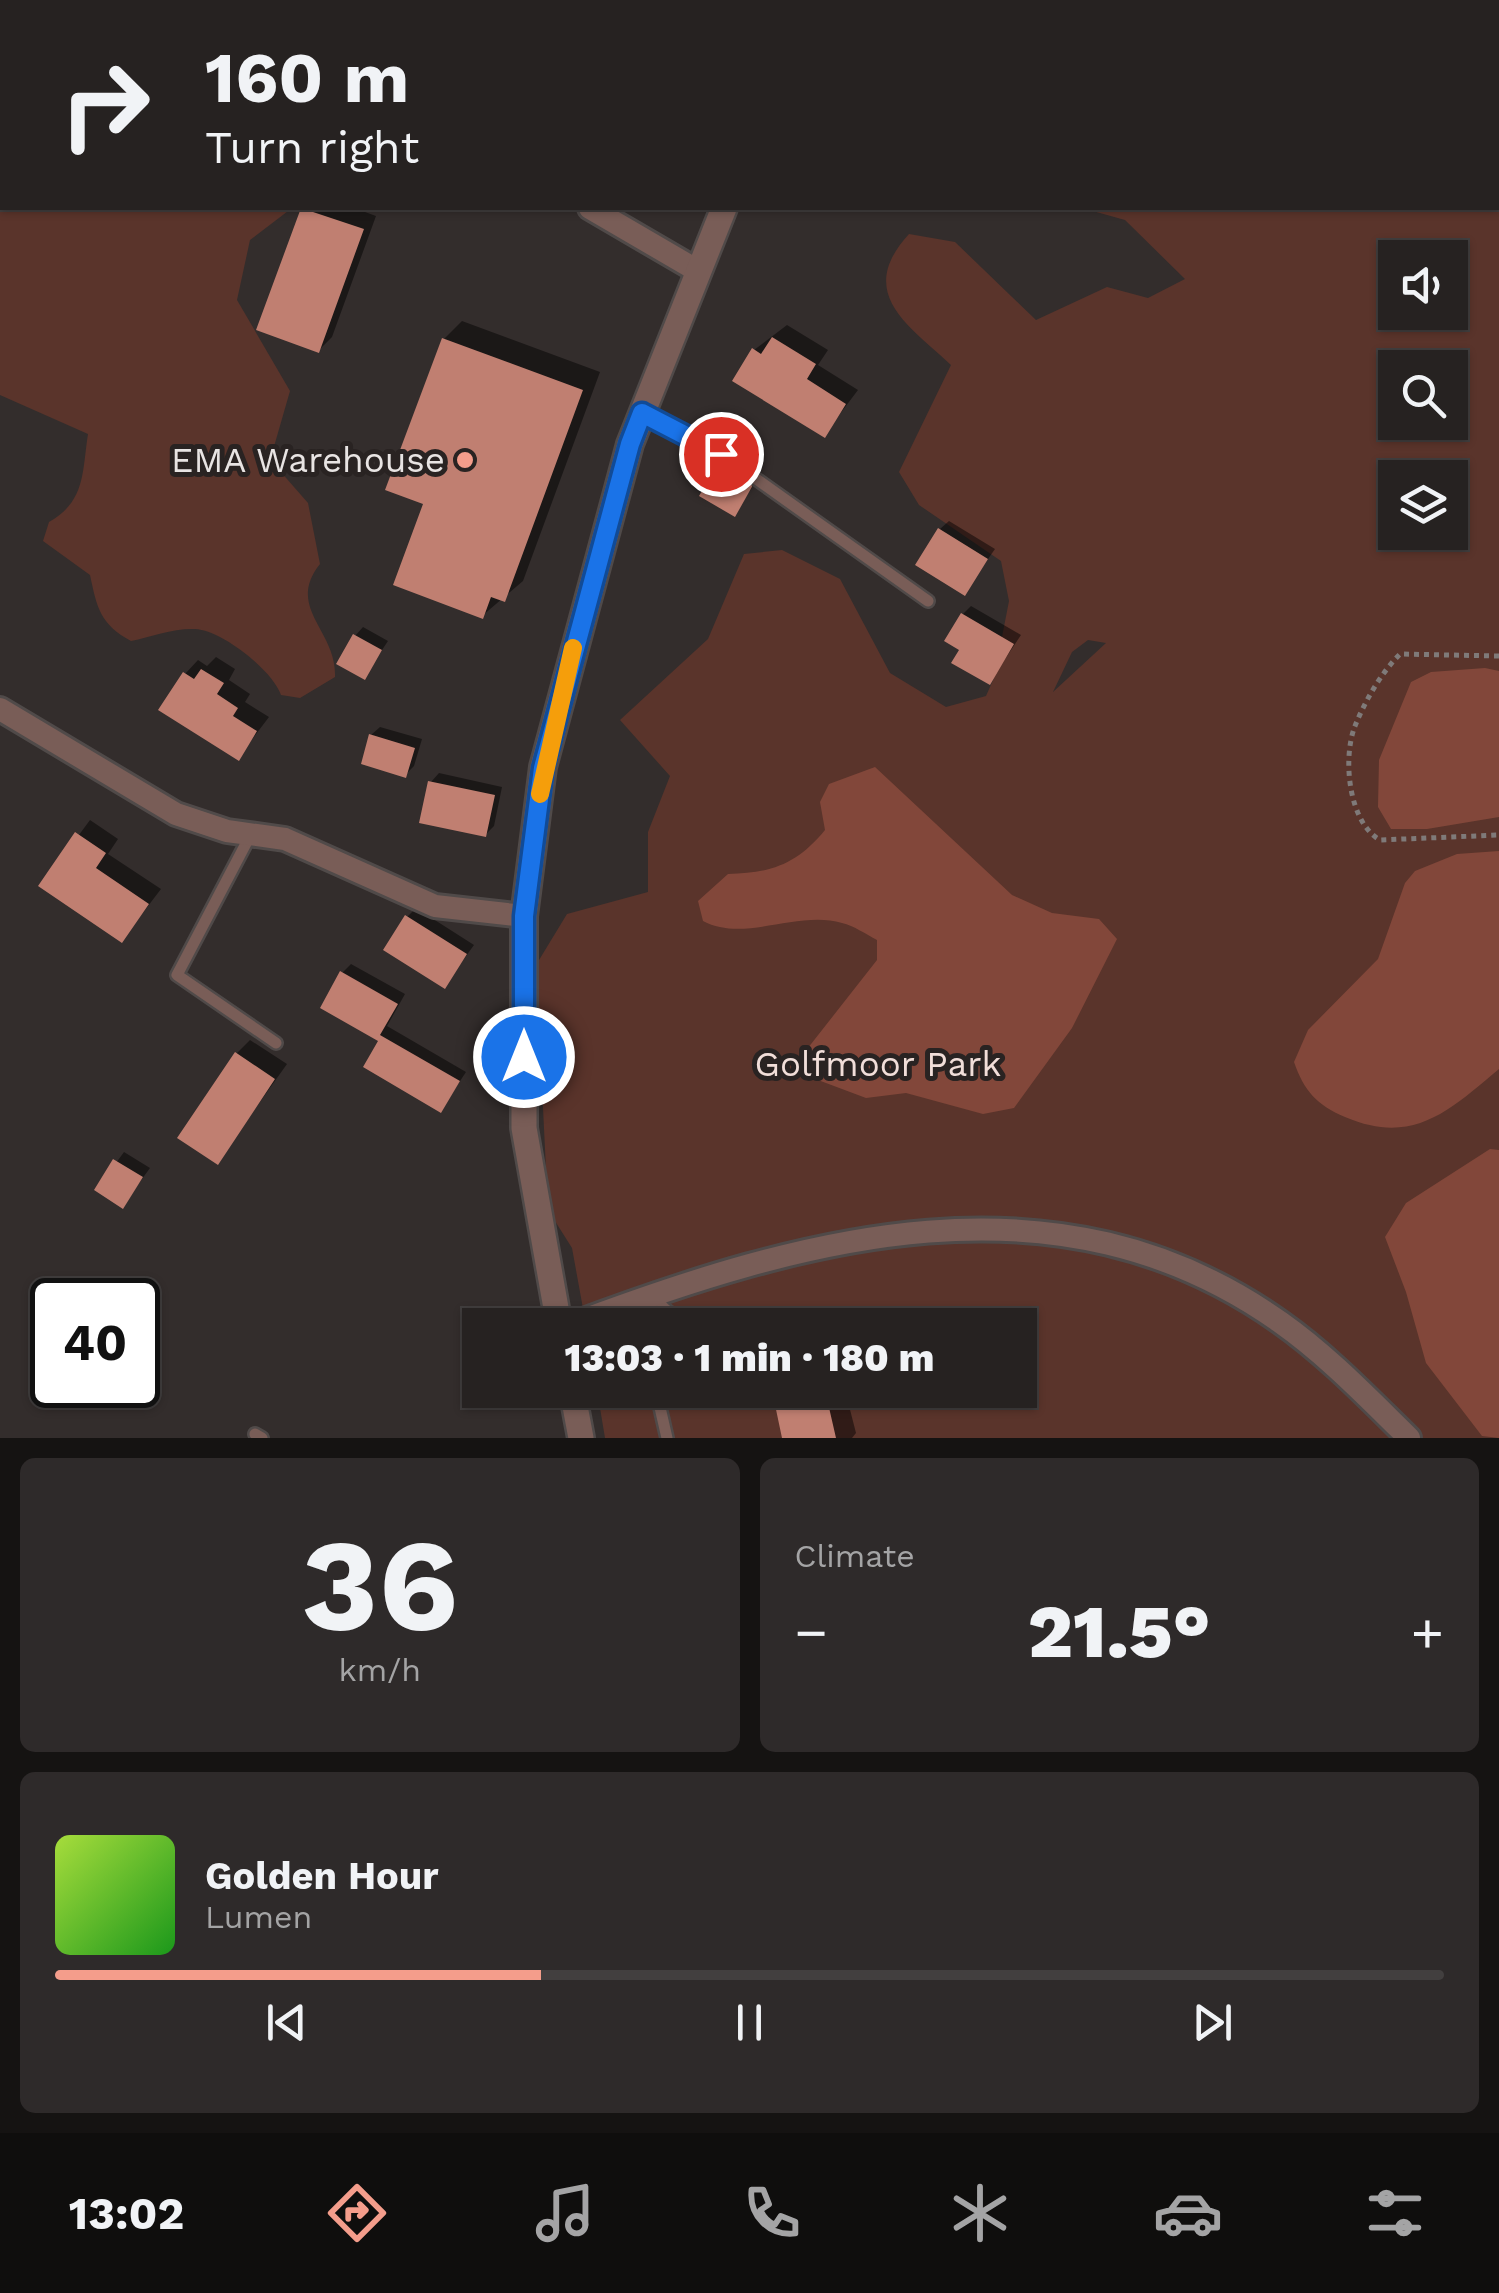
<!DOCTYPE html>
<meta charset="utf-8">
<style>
body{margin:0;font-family:"Work Sans",sans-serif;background:#2e2a2a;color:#f1f3f6;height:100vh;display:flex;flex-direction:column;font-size:38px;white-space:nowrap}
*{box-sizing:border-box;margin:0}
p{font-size:32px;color:#a4a4a5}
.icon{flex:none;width:55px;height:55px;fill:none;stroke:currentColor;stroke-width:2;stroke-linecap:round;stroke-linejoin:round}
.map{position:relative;height:1438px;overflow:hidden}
.details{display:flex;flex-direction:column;gap:20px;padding:20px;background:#151312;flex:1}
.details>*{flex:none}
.hud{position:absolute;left:0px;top:0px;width:1500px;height:210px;box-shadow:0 2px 8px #0004,0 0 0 2px #423f3f;background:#262221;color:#f1f3f6;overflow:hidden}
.controls{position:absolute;left:1378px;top:240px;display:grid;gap:20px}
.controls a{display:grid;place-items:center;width:90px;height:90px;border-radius:0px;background:#262221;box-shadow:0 2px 8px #0004,0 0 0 2px #423f3f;font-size:50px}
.speed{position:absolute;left:30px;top:1278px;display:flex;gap:20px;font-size:50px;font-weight:700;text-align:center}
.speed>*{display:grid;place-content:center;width:130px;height:130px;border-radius:50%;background:#262221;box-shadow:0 2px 8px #0004,0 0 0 2px #423f3f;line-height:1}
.speed .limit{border:5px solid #111;border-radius:15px;background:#fff;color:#111}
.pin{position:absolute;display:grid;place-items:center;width:85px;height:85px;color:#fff;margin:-42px;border:5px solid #fff;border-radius:50%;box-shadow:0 2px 10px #0007}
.me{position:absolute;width:110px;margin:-55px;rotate:0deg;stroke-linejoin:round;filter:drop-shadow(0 0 8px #0008)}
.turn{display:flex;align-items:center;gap:35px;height:210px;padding:0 40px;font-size:45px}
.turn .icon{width:130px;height:130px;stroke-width:2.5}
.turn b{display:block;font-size:70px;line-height:85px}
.big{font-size:75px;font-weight:800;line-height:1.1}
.details .tile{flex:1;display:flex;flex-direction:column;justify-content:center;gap:15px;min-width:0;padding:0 35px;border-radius:15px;background:#2e2a2a}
.details .dial{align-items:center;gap:0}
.dial b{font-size:130px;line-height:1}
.song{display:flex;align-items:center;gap:30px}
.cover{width:120px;height:120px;border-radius:15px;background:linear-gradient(135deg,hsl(80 70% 55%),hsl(120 70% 35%))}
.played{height:10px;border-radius:5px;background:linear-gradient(90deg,#f49d8b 35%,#423f3f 35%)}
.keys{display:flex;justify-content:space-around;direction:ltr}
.heat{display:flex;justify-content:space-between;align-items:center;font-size:55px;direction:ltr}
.details .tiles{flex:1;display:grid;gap:20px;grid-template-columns:1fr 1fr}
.tile:last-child{grid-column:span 2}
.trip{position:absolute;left:462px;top:1308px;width:575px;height:100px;border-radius:0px;background:#262221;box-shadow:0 2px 8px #0004,0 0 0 2px #423f3f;font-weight:800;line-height:100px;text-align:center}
.menu{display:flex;height:160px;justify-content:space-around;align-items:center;background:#0f0e0d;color:#a4a4a5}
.menu .icon{width:70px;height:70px}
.menu .current{color:#f49d8b}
.menu b{font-size:45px;color:#f1f3f6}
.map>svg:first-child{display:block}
</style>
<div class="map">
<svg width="1499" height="1438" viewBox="0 0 1499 1438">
<rect width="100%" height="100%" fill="#332d2c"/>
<path fill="#5a342b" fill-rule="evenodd" d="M0,0H160L2,2V208H292L250,240L237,300L290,391L273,450L280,471L308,503L320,564C285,608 337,630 335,677L300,698L281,695C273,671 222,630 195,629C174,628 151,637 131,641C100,624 97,608 90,575L43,541L49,522C86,501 82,472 88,434L0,395Z
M1011,0H1499V1438H605L597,1390H1020V1325H586L572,1248L548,1210L536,965L567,914L648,892V832L670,776L620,720L708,639L744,554L782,550L840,579L890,673L946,707L986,696L994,678L1009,601L1001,561L919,505L899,472L951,365C908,325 855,293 909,234L955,242L1036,320L1107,287L1148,298L1185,279L1125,220L1082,208H1498V2ZM1395,258H1450V312H1395ZM1395,368H1450V422H1395ZM1395,478H1450V532H1395ZM1088,640L1106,643L1053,692L1072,652Z"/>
<path fill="#82473a" d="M1485,668L1499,671V817L1427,829H1391L1378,807L1379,760L1411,682L1431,672Z
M875,767L1012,895L1052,913L1099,919L1117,939L1072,1028L1014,1108L983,1114L906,1093L866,1098L818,1080L804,1053L877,960V940C866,934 854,926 842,923C797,910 744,943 703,921L698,901L728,874C772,873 797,864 825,830L820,802L829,784Z
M1499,851V1069C1449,1111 1413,1146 1345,1117C1317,1105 1304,1091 1294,1062L1308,1030L1378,959L1405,883L1415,871L1457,854Z
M1490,1149L1499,1150V1438L1482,1436L1426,1363L1406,1292L1385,1237L1406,1203Z"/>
<path fill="#0007" d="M303,208H354L376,216L332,337L318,351L259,328Z
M462,321L600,372L523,581L482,616L444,339Z
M787,325L828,350L818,365L858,390L824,435L754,350Z
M729,457L760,476L734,514L720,466Z
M949,521L995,549L964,593L940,529Z
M971,606L1021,635L990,682L962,649L963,614Z
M363,627L388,641L364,677L355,636Z
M216,657L235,669L229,680L250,694L245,702L269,717L238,758L185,674L198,660L207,666Z
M380,727L422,739L414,766L405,775L371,735Z
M439,773L502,787L494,826L485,835L431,782Z
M90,820L118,839L108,854L161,889L122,940L42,885Z
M416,908L474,945L445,985L407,917Z
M351,964L405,994L387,1026L466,1072L441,1110L381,1040L342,973Z
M250,1040L287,1064L217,1162L237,1053Z
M124,1152L150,1168L123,1205L97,1189Z
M836,1306L841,1325H745Z
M779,1390H845L856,1433L852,1438H785L777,1401Z"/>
<path fill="#c07f71" d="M301,208L364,229L319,353L256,330Z
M772,337L816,364L807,379L846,404L825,438L732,381L752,348L761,354Z
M442,338L583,390L505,602L491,597L483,619L393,585L423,504L385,490Z
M718,464L753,485L735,517L699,496Z
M938,528L988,559L965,596L915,565Z
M961,613L1014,644L990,685L951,663L959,650L944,641Z
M353,634L382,650L365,680L336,664Z
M201,669L224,683L217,694L238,708L233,716L257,731L239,761L158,710L183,672L194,679Z
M369,734L415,748L406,778L361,764Z
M428,781L495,795L486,837L419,823Z
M75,832L106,853L96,868L149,904L122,943L38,886Z
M405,915L467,954L445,989L383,950Z
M340,971L398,1004L380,1035L460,1081L441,1113L363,1067L378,1041L320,1008Z
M235,1052L275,1079L218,1165L177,1138Z
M113,1159L143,1177L123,1209L94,1190Z
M709,1390H765L766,1392L712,1403Z
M777,1390H825L836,1438H782L774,1400L779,1399Z"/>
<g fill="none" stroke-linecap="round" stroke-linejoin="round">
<defs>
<path id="service" d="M643,413L721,454L928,601
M251,834L177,975L276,1043
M652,1295C680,1331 699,1323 739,1315
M656,1390L667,1438
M255,1434L262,1438"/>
<path id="minor" d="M239,0L243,2
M590,208L698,271
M0,709L176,814L227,831L285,839L435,906L524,916
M570,1325C802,1238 1057,1164 1280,1322C1327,1355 1368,1398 1409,1438"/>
<path id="tertiary" d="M808,2L809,0
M559,1325L524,1128V916L543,767L630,444L724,208
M572,1390L581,1438"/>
</defs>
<use href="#service" stroke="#504a49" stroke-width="16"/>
<use href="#minor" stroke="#504a49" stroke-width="28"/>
<use href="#tertiary" stroke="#504a49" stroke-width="30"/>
<path stroke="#7f7a79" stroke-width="5" stroke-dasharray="5 5" stroke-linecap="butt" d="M1499,656L1400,654C1381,673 1365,701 1355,726C1342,759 1349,823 1380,840L1499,835"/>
<use href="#service" stroke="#795d57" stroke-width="11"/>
<use href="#minor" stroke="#795d57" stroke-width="22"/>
<use href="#tertiary" stroke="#795d57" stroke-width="25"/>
</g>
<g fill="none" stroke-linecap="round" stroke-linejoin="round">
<defs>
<path id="route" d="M524,1057V916L543,768L630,444L642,413L721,454"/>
</defs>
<use href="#route" stroke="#114b97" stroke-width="25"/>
<use href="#route" stroke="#1a73e8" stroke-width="18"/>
<path stroke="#f59e0b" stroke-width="18" d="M540,794L573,648"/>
</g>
<circle fill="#f49d8b" stroke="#292322" stroke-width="4" cx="465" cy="460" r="10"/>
<g text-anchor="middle" stroke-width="10" stroke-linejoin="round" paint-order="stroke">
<g font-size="35" fill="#e8e4e3" stroke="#292322" text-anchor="end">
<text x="445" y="472">EMA Warehouse</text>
</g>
<g font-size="35" fill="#f1ded9" stroke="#292322">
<text x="878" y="1076">Golfmoor Park</text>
</g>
</g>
</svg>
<div class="controls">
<a><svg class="icon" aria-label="sound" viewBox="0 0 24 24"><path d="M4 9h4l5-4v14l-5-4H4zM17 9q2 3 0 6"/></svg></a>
<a><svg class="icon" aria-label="search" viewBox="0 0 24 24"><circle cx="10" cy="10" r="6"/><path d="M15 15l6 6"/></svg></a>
<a><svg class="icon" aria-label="layers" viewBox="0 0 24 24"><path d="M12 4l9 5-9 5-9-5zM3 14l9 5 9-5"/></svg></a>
</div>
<div class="speed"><div class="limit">40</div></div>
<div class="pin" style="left:721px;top:454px;background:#d93025"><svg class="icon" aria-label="arrive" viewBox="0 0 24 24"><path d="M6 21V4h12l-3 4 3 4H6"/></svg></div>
<svg class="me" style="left:524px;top:1057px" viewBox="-20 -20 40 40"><circle r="17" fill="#1a73e8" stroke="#fff" stroke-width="3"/><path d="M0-11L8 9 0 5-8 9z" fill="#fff"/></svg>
<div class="trip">13:03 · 1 min · 180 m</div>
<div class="hud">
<div class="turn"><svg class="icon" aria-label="right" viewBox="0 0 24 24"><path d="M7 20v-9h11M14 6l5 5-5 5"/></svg><div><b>160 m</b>Turn right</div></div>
</div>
</div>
<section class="details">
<div class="tiles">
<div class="tile dial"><b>36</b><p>km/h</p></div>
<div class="tile"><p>Climate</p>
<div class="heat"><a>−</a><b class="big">21.5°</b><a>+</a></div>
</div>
<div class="tile">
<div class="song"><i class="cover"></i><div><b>Golden Hour</b><p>Lumen</p></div></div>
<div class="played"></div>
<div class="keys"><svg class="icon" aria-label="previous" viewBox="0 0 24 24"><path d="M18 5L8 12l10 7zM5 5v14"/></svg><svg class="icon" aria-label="pause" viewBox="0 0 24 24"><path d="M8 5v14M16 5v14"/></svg><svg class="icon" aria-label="next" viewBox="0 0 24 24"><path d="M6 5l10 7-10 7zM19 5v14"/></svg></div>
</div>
</div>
</section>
<nav class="menu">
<b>13:02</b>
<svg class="icon current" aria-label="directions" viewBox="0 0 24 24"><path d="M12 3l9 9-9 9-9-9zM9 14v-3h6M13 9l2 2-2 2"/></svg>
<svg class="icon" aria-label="music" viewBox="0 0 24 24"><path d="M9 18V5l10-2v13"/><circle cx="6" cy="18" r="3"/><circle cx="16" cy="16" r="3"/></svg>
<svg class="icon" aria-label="phone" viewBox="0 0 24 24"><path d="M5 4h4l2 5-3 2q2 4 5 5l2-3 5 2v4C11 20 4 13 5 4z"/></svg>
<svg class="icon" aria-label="climate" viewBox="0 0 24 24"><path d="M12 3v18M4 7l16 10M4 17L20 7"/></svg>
<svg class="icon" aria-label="car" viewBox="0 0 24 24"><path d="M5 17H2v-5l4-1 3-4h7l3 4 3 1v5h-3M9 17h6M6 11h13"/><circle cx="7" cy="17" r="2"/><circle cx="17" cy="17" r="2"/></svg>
<svg class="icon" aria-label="filters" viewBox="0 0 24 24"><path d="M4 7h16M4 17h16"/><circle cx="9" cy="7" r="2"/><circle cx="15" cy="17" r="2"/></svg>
</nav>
